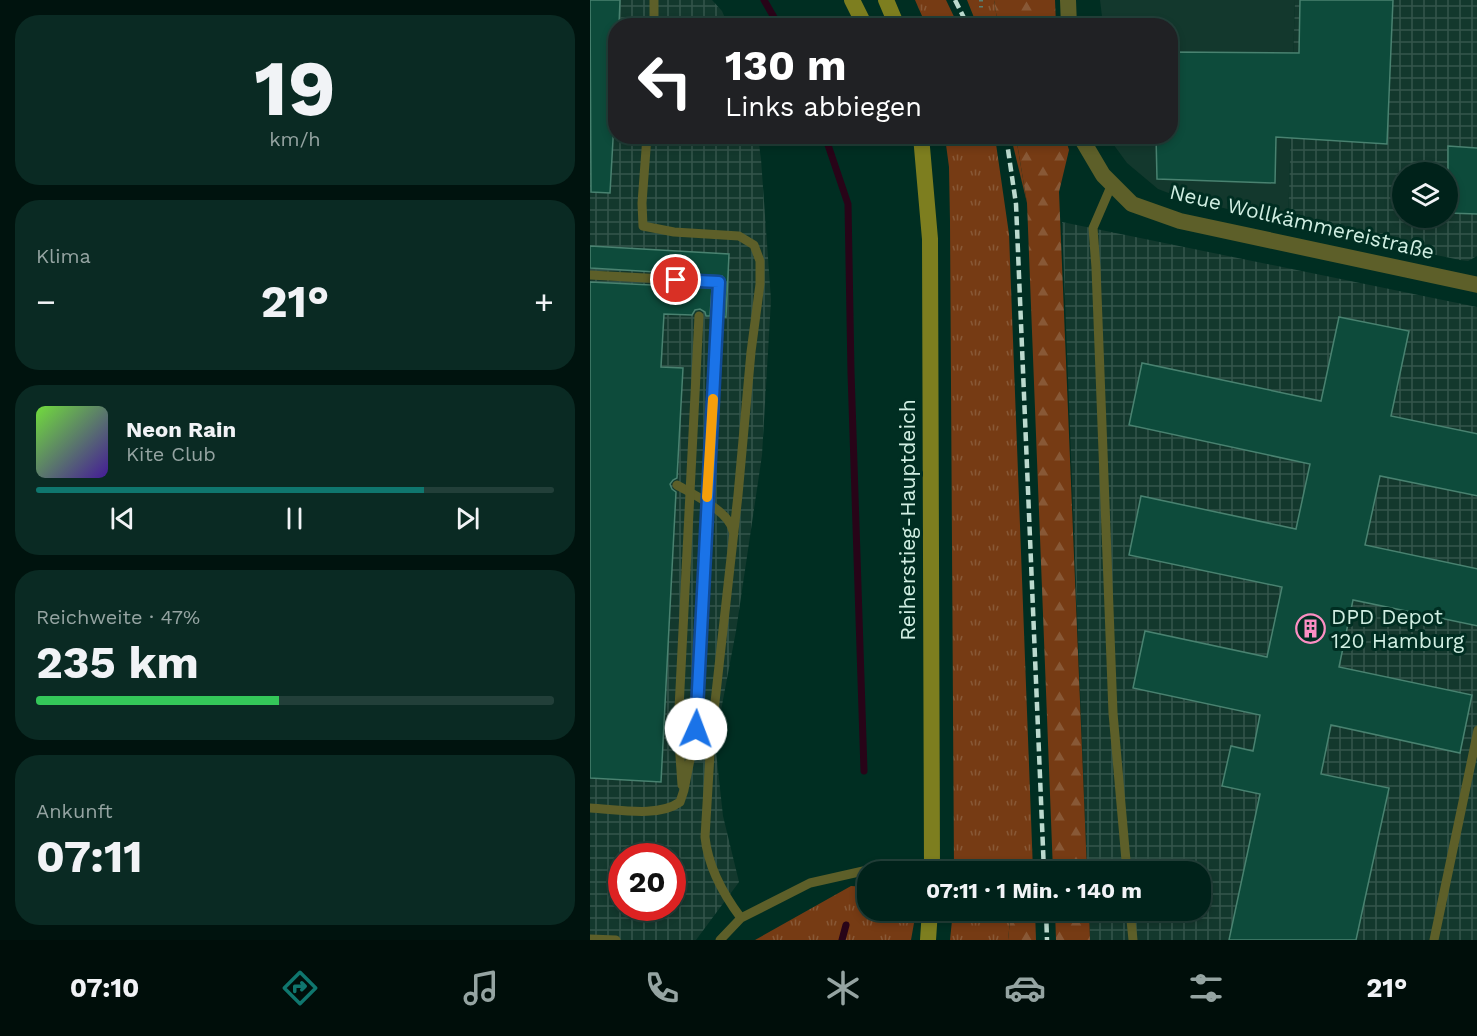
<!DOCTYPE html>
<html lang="de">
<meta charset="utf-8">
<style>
body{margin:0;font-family:"Work Sans",sans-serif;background:#0a2a23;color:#f1f3f6;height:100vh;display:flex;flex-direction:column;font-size:22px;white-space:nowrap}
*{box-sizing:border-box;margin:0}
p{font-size:20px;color:#95a4a2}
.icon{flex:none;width:33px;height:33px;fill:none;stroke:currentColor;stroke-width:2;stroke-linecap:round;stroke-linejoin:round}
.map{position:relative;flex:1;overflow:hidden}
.panel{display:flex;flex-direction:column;gap:15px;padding:15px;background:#00130e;width:590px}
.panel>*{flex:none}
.banner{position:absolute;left:18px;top:18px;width:570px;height:126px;border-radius:24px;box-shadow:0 3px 9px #0003,0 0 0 2px #223f39;background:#202124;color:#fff;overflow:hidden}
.buttons{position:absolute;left:802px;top:162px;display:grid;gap:12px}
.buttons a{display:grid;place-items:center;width:66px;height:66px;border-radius:50%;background:#00221a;box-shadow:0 3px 9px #0003,0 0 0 2px #223f39;font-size:30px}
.speed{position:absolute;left:18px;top:843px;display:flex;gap:12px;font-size:30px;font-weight:700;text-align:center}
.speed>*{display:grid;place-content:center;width:78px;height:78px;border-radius:50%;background:#00221a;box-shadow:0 3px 9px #0003,0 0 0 2px #223f39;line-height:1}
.speed .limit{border:9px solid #d22;background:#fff;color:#111}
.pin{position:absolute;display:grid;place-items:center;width:51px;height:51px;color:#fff;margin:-26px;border:3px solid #fff;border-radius:50%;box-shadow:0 2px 6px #0007}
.me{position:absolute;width:66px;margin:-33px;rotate:2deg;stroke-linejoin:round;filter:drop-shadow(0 0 4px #0008)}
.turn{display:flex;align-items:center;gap:21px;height:126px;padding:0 18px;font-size:27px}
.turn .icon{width:78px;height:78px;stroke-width:2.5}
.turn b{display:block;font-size:42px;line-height:51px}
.big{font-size:45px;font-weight:700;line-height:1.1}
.panel .card{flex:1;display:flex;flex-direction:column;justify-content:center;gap:9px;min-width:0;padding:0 21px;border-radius:24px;background:#0a2a23}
.panel .dial{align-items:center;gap:0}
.dial b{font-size:78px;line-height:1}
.song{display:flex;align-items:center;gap:18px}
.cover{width:72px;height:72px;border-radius:9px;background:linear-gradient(135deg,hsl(100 70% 55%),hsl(260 70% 35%))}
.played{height:6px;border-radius:3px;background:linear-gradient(90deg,#0f766e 75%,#223f39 75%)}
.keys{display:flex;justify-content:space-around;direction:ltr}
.heat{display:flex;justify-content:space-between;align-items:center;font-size:33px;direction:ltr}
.charge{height:9px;border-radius:4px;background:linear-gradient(90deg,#34c759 47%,#223f39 0)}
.trip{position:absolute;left:267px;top:861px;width:354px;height:60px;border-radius:24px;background:#00221a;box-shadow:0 3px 9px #0003,0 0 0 2px #223f39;font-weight:700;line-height:60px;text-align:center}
.menu{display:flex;height:96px;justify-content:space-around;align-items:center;background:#000e0a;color:#95a4a2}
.menu .icon{width:42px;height:42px}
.menu .selected{color:#0f766e}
.menu b{font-size:27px;color:#f1f3f6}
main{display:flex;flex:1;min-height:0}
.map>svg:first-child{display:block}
</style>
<main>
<section class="panel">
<div class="card dial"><b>19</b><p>km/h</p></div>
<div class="card"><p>Klima</p>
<div class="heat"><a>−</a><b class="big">21°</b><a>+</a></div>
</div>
<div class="card">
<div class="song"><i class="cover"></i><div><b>Neon Rain</b><p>Kite Club</p></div></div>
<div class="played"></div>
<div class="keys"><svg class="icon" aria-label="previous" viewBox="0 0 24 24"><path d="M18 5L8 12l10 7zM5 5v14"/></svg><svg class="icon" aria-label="pause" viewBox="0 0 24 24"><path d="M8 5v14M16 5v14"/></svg><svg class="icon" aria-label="next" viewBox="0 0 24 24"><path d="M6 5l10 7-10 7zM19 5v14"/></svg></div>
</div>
<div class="card"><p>Reichweite · 47%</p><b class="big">235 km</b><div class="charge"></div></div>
<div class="card"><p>Ankunft</p><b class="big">07:11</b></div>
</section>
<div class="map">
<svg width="888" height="940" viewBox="0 0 888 940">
<defs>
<pattern id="industrial-grid" width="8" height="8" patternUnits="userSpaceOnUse" patternTransform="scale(1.5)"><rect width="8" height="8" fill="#13382d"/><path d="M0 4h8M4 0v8" fill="none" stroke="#34554b"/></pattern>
<pattern id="grass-tufts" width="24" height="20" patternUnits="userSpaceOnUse" patternTransform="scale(1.5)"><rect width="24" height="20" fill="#763b14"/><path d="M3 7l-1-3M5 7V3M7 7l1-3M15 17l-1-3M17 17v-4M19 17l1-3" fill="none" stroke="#885836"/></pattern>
<pattern id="forest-firs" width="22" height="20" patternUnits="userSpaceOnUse" patternTransform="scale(1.5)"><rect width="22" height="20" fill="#763b14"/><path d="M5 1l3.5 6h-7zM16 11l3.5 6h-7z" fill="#885836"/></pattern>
</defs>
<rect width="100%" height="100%" fill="#002e22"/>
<path fill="#13382d" d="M510,0H705L698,224L589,197L568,189L537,163L518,137L580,136V26L513,25Z"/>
<path fill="url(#industrial-grid)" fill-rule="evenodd" d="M0,0H122L132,11L138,25L26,26V136L168,137L171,159L181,300L172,455L146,631L125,742L133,816L149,882L106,940H0ZM32,856H82V908H32Z
M705,0H887V256L878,261L870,260L698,224ZM813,172H858V218H813Z
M472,222L887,307V940H500L499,911L610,910V872L497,871Z"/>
<path fill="url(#grass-tufts)" d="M325,0H356L368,25H336Z
M377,0H404L408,25H387Z
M355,137H405L419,234L443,871H364L360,221L359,167Z
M421,137H426L437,203Z
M261,886L277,887L278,910L315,911L324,923L321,940H165Z
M363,911H421L418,940H360Z"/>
<path fill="url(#forest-firs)" d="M404,0H465L466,25H408Z
M426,137H475L479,150L469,192L497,871H463L437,203Z
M421,911H445L446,940H418Z
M465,911H499L500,940H466Z"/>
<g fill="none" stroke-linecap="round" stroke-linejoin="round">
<path stroke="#280418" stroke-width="7" d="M174,0L189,26
M235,136L258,204L261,372L274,771
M252,940L256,925"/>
</g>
<path fill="#0d4b3b" stroke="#498270" stroke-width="1.5" d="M0,0H30L29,26H26V86L20,193L1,192Z
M710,0H803L797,144L686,137L685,183L567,179L566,136H580V52L709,53Z
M858,146L888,148V214L858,213Z
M0,246L139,254L136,317H134L136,282L132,276L0,268Z
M0,282L122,288L120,316H116L115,312L110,309L105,310L102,315L74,314L71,367L93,368L87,478L83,480L80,484L82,489L86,492L71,782L0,778Z
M749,317L819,331L801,416L888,434V496L790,476L775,545L888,569V626L763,600L749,667L882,695L870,753L741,725L731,774L799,788L766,940H639L670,794L632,786L641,746L663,751L670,715L543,688L555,631L677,657L692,587L539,555L551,496L706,529L720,464L539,425L552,363L731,401Z"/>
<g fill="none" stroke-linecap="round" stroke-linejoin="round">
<path stroke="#598074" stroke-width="4" stroke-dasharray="1.5 4.5" stroke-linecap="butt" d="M391,0V8"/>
<path stroke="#5d5f29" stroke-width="9" d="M64,0V26
M57,136L52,203L53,226L84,232L149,236L164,245L170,261V284L161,352L148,495L121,738L115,837C118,867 133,894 151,918
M522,184L503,228L506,268L523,713L537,872
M0,275L129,282L127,317
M87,485C104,495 139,511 143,531
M88,728L92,785
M0,808C26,809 68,818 90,802L94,790L106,729L110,645
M540,910L543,940
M0,939L26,940
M130,940L151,918L220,883L291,867L342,864
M844,940L888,730"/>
<path stroke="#5d5f29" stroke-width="16" d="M478,0L479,26
M490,136L513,175L542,204L590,221L888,285"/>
<path stroke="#7d7e1f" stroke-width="16" d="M262,0L275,26
M296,0L307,26
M331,136L340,239L342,872
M338,940L340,910"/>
<path stroke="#bbdace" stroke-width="4.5" stroke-dasharray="9 4.5" stroke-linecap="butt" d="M365,0L378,26
M416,136L426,204L454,872
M456,910L457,940"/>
<path stroke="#5d5f29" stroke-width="9" d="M110,645L127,317
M88,728L109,316"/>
</g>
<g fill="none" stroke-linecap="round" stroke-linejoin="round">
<defs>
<path id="route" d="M86,280L129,282L106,729"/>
</defs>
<use href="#route" stroke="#114b97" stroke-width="15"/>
<use href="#route" stroke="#1a73e8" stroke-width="10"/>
<path stroke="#f59e0b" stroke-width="10" d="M117,497L123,399"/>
</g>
<defs>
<symbol id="building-ring" viewBox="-11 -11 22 22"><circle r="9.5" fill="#002e22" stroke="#fc8fc3" stroke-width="1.5"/><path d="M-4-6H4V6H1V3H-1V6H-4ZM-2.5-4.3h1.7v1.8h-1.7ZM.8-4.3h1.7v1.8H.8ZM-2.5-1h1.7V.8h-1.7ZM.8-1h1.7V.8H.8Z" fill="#fc8fc3"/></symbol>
</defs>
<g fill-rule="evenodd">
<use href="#building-ring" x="704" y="612" width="33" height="33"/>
</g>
<g text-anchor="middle" stroke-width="6" stroke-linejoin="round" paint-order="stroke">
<g font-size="21" fill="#d0eee2" stroke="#002e22">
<text transform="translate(712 222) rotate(13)" y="7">Neue Wollkämmereistraße</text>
<text transform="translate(318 520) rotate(-90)" y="7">Reiherstieg-Hauptdeich</text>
</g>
<g font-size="21" fill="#d0eee2" stroke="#002e22" text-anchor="start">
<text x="741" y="624">DPD Depot<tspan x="741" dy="24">120 Hamburg</tspan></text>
</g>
</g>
</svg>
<div class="buttons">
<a><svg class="icon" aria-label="layers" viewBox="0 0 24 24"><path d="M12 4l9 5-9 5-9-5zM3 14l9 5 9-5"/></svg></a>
</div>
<div class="speed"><div class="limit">20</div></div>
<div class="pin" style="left:86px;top:280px;background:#d93025"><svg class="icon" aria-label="arrive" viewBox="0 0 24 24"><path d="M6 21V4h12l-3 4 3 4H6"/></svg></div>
<svg class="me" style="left:106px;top:729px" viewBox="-20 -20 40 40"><circle r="19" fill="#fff"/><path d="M0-13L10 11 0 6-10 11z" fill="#1a73e8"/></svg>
<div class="trip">07:11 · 1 Min. · 140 m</div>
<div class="banner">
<div class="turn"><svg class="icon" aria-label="left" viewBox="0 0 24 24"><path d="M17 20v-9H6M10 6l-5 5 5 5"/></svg><div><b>130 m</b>Links abbiegen</div></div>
</div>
</div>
</main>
<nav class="menu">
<b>07:10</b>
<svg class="icon selected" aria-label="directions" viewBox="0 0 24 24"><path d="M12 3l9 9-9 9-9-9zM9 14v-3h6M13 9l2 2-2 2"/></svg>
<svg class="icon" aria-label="music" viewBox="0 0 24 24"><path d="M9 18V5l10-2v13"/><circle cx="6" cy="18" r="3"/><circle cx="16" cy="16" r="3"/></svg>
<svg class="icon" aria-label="phone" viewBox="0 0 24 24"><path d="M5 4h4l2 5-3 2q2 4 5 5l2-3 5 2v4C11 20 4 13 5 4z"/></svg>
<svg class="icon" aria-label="climate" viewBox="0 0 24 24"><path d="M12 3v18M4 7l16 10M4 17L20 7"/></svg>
<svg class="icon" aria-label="car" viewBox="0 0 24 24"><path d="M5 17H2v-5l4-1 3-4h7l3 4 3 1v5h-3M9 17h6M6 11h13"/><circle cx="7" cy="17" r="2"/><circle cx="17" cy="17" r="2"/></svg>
<svg class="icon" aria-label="filters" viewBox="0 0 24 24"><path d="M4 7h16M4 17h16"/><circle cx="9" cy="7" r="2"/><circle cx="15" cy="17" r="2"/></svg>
<b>21°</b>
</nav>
